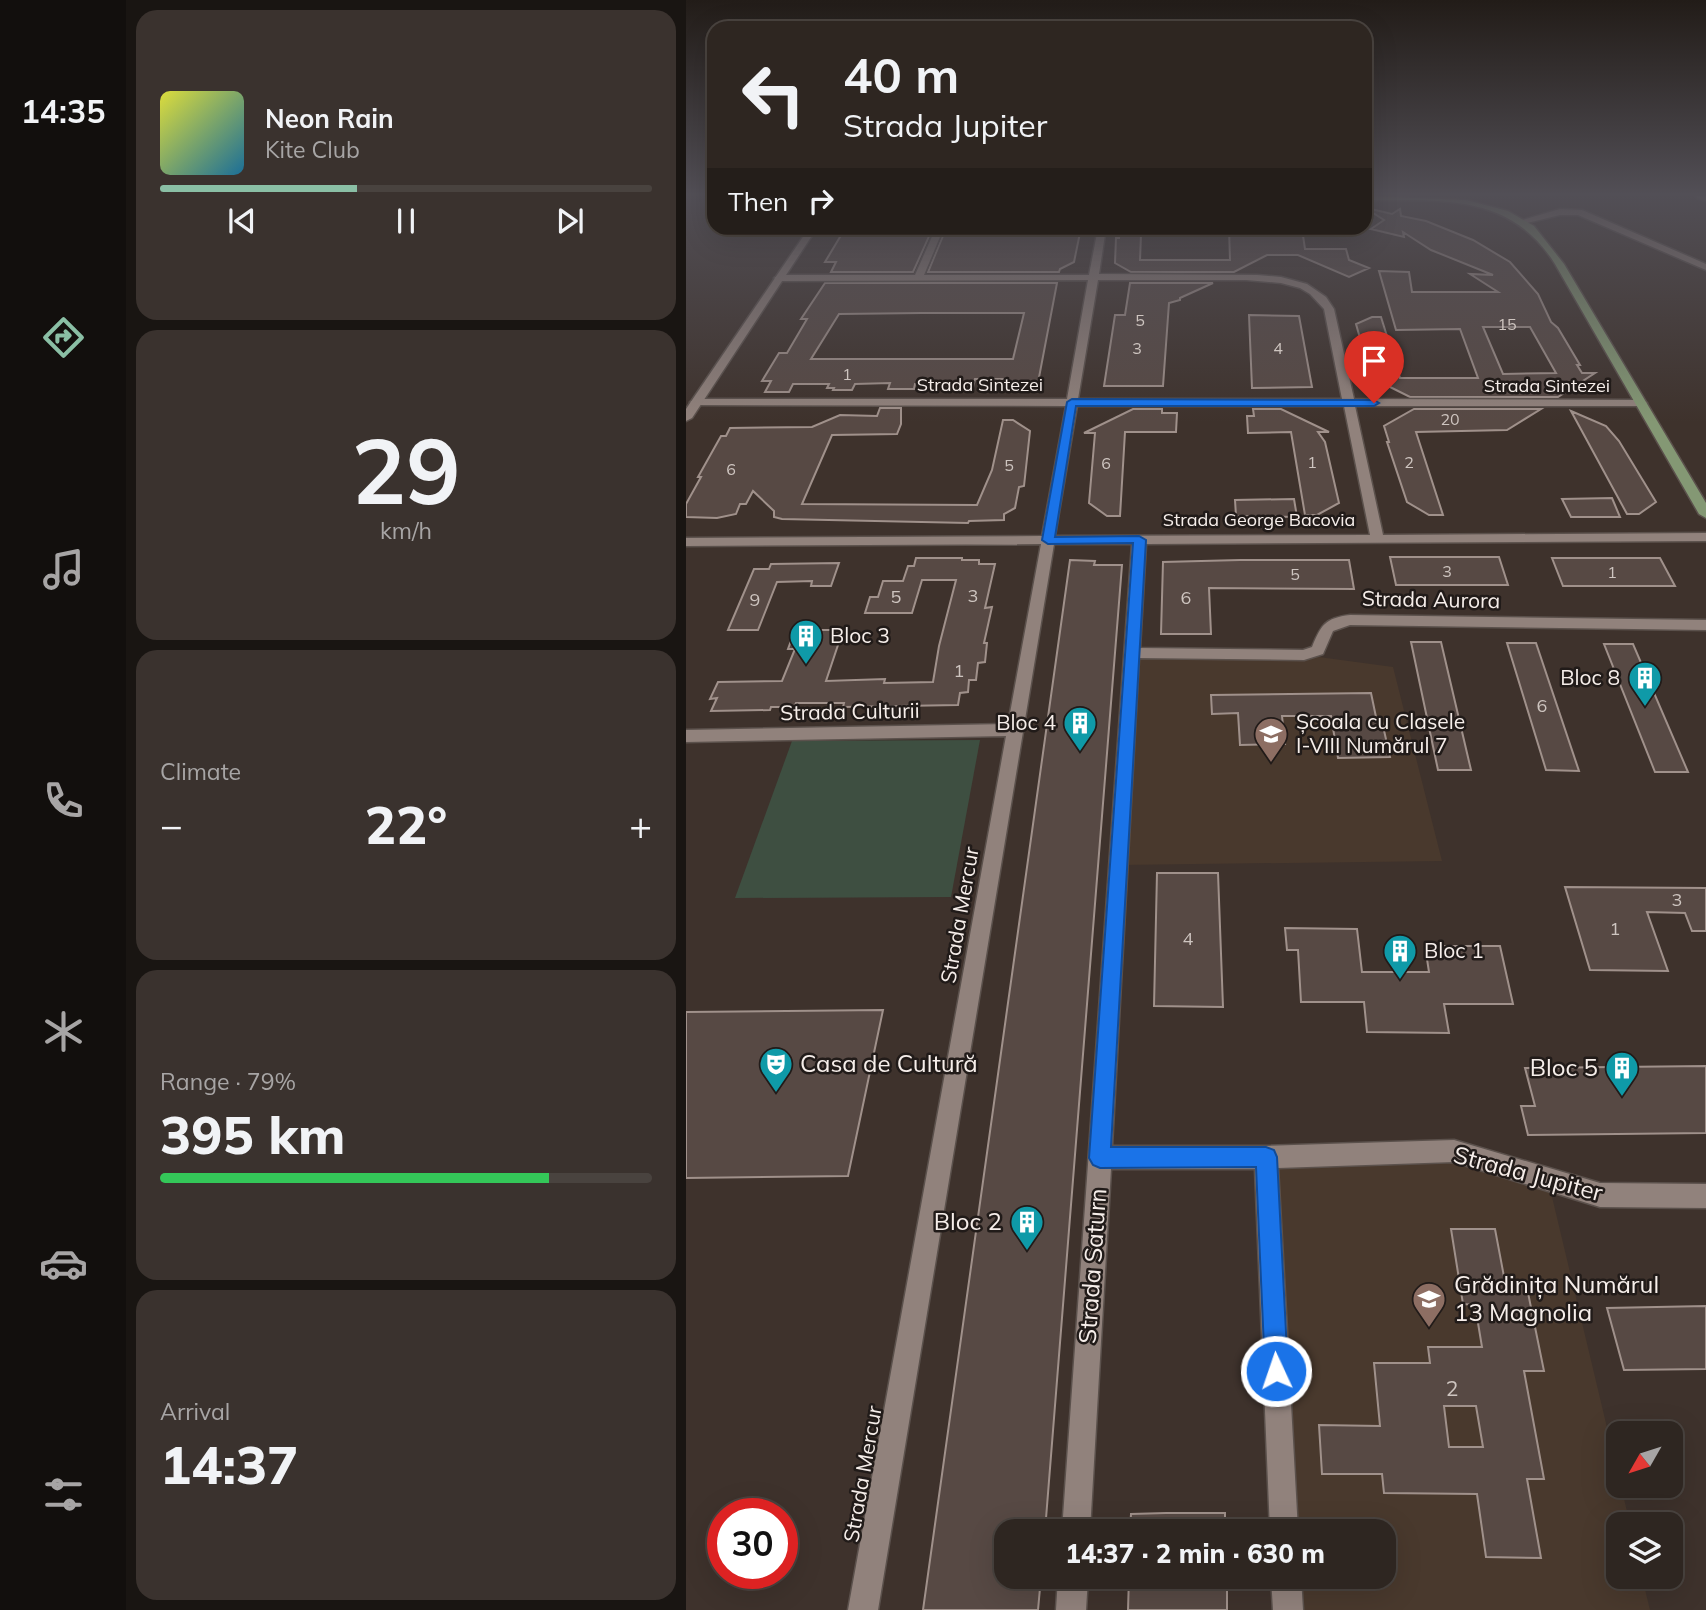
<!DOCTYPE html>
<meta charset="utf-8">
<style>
body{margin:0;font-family:Mulish,sans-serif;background:#3a322e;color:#f1f3f6;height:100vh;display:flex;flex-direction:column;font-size:26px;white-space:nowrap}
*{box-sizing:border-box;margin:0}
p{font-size:23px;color:#a7a5a5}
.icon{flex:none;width:38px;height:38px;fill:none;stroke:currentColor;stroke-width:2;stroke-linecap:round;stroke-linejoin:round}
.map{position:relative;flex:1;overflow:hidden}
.sheet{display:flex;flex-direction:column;gap:10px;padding:10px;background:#191512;width:560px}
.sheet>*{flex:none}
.banner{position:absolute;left:21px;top:21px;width:665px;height:214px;border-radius:21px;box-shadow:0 7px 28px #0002,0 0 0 2px #49433f;background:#2e2621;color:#f1f3f6;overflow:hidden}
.needle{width:46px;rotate:231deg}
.tools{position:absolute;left:920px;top:1421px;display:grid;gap:14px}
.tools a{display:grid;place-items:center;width:77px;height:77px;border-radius:14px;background:#2e2621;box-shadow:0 7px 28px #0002,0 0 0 2px #49433f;font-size:35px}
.speed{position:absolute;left:21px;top:1498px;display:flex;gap:14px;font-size:35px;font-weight:700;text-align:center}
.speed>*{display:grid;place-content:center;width:91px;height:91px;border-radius:50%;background:#2e2621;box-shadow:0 7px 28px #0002,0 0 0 2px #49433f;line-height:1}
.speed .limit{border:10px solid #d22;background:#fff;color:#111}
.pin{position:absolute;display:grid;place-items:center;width:60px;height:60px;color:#fff;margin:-72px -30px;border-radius:50% 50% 50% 0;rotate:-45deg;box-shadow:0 0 7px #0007}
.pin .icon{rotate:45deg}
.me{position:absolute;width:77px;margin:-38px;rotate:357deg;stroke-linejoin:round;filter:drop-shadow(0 0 5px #0008)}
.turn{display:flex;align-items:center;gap:24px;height:147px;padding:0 21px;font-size:32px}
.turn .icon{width:91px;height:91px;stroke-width:2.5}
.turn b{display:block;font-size:49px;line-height:60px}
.then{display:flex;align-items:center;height:66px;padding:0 21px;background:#0003;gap:14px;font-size:26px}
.big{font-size:52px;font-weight:800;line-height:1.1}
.sheet .tile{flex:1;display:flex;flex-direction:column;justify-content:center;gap:10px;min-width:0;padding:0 24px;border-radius:21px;background:#3a322e}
.sheet .dial{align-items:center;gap:0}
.dial b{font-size:91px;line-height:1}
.song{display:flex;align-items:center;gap:21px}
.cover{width:84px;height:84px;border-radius:10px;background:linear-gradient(135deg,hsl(60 70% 55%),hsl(200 70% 35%))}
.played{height:7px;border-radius:4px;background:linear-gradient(90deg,#8abfa5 40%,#49433f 40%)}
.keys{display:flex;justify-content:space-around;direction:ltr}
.heat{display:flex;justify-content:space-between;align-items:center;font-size:38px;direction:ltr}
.charge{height:10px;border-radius:5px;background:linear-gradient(90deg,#34c759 79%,#49433f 0)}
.trip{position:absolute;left:308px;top:1519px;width:402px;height:70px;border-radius:21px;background:#2e2621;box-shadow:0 7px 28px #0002,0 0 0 2px #49433f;font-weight:800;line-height:70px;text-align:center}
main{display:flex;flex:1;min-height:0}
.menu{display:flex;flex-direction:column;width:126px;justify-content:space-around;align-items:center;background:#120f0d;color:#a7a5a5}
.menu .icon{width:49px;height:49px}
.menu .active{color:#8abfa5}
.menu b{font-size:32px;color:#f1f3f6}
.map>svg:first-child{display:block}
</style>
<main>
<nav class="menu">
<b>14:35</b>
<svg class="icon active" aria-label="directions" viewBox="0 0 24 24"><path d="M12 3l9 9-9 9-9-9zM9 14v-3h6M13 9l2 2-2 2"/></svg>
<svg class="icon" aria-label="music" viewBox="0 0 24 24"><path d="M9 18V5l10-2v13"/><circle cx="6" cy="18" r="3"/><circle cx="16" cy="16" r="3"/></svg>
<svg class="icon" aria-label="phone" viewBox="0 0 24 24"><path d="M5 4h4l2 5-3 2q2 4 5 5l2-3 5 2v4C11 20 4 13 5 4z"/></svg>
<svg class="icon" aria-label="climate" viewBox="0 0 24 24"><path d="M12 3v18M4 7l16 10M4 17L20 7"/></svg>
<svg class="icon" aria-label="car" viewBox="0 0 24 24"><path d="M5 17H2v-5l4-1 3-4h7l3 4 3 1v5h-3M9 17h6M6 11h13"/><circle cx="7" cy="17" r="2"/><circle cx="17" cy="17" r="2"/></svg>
<svg class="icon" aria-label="filters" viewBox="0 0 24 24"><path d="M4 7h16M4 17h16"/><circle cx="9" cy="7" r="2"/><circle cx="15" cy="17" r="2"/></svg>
</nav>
<section class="sheet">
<div class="tile">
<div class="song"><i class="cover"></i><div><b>Neon Rain</b><p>Kite Club</p></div></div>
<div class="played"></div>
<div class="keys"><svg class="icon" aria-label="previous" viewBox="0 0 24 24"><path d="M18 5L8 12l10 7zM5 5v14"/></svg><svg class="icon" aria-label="pause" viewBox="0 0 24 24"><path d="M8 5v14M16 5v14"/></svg><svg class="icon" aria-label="next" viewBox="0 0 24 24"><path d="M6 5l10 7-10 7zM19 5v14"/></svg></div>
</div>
<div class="tile dial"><b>29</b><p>km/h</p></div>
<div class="tile"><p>Climate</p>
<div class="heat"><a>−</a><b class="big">22°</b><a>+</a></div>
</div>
<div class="tile"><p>Range · 79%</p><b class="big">395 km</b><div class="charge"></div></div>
<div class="tile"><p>Arrival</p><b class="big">14:37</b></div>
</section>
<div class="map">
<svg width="1020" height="1610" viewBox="0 0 1020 1610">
<rect width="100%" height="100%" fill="#3e322c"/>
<path fill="#49392d" d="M446,653L618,655L707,667L756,861L433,865Z
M768,1151L862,1180L944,1524H933V1577H956L964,1610H602L600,1577H698V1531H598L580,1157Z"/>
<path fill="#3e4f41" d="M294,740L265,897L49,898L106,741Z"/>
<path fill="#574944" stroke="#a0918b" stroke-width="2" fill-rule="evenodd" d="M685,209L706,214L714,209L715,216L740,221L787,240L824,262L852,294L865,322L872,328L894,365H891L896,373H909L872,397H724L684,377H688L682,366L670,324L686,317H695L714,378H792L774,329L710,330L693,271L723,272L726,292H812L784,274L807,275L745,250L717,232L718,237L685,229L698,220L684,211ZM797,327H844L870,373L817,374Z
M315,228H395L388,262L374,269L373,272H242L259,231H273L271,235H313Z
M543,228L616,229L619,249H660L663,260L683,268L663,277L612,255H581L548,272H445L429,263L430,238H433V235H455L454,260H544Z
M166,231H224L245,232L227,272H145L150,262H139L157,232Z
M139,283H371L351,388L325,386L327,381H323V379H289L287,388H261L262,384H229L228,389H202L204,383L169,384L166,390H147L148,388H141L143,384H107L103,392H79L85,381H76L93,353H101L121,319H115ZM236,313H338L327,359H125L153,314Z
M444,283H527L494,298V300L483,303L477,386H418L429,315H439Z
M563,315L613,316L626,387L566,388Z
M194,408H215V424L211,434L146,435L116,504L291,505L306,470L317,420H327L344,431L338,486L333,487L329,508L318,514V520L283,521L282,523L96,519L88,517V511L67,491L60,504H54L50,514L31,518L0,517V504L15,477H12L35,436H40L44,428L126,427L154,415L191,416Z
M447,409H476V413H491L490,432H439L434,516H421L403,503L409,433H398Z
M567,409H595L643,432H632L639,442L653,503L631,515H619L605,432L562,433L561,416H568Z
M728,409H855L821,430L730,432L757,515H743L721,502L701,442H703L698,426Z
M885,411L920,426L933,441L970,502L953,514H941Z
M926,498L934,517H885L876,499Z
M608,499L611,517L550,516L549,500Z
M704,557H813L822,585H710Z
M230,558H276V560H293V564H309L299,608L306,607L298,643H301L299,662L292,663L290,680H283L282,692L274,693L272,705L157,707L158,703H110L108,707H85L84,710L25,711L31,698L24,699L32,682L96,681L109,649H102L109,630H157L140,681L199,679L198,683L247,682L253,646L270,580H236L226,613H179L184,597H192L197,581H217L222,566H228Z
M866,558H974L989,586H877Z
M384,560L409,561L408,565H436L359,1531H320V1577H355L352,1610H237Z
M554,560H663L668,589L523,588L525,634H475L477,562Z
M153,563L145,586H125L126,581L91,582L72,630H42L68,569H83L85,564Z
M725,642H755L785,770H752Z
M821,643H850L893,771L860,770Z
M918,644H947L1002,772H969Z
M685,693L690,717H695L704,757L652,758L645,716H596L599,744L554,745L552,713L526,714L525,695Z
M471,873H532L537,1007L468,1006Z
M879,887L1020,888V931H1006L999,913L961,912L982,971L904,970Z
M599,928L671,929L676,972H743L739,946H814L827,1004H758L763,1033L681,1032L678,1002H615L612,950H601Z
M197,1010L162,1176L0,1178V1012Z
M1020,1066V1133L842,1135L835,1106H849L839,1068Z
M765,1229H809L819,1282L840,1283L858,1371H838L858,1479H841L855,1558L800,1557L791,1494L698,1493L696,1474H636L633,1425L694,1426L688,1363H744L742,1347H796L789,1305L777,1304ZM758,1406H790L797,1447H763Z
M1020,1306V1369L938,1370L921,1308Z
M480,1513H539V1531H444L445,1514Z
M443,1577H541V1610H442Z"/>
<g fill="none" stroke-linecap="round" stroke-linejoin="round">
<defs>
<path id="minor" d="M1010,196H1020V201L1011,198Z
M874,209L896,210L1020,264V270L892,215H874L837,224L833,221Z
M412,228H420L413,274L571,275L595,277L621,284L640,297L648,309L668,399L955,400L961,403L955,406H669L697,535L1020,533V541L460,544L454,648L617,650L626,647C635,625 639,618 664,615L1020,620V630L664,625L647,631L637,654L618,660L453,658L426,1146H580L768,1140L914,1183L1020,1184V1208L914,1207L768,1162L592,1168L612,1531H584L569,1169H425L404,1531H376L446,544H368L192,1610H162L320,736L0,742V730L322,724L355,544L0,546V538L356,536L380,406L10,405L4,402L10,399H381L402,280L93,281L88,278L93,275H229L248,232L252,229L256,232L238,275H403ZM412,280H560L595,283L614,288L624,294L638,309L656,399H392ZM391,406H658L684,535L369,536Z
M372,1577H402L400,1610H370Z
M585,1577H615L617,1610H587Z"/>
<path id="tertiary" d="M123,228H131L6,418L0,421V409Z"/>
<path id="secondary" d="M679,196L780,200L822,211L848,226L878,264L1020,503V518L1013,514L869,264C824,192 754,201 679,200Z"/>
</defs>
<use href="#minor" stroke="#5b514c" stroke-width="3"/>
<use href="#tertiary" stroke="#5b514c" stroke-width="3"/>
<use href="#secondary" stroke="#5b514c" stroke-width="3"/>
<use href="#minor" fill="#91827c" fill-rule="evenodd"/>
<use href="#tertiary" fill="#91827c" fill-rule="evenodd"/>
<use href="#secondary" fill="#849874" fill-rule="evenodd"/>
</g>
<linearGradient id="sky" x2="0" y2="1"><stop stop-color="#221c18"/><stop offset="0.46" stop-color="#524f56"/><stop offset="1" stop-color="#524f56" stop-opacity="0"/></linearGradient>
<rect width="1020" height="422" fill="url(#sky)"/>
<path fill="#1a73e8" stroke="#114b97" stroke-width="2" d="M386,399L688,400L693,403L688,406H390L369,537L453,536L460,540L425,1147H580L588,1150L591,1157L602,1371L599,1379L590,1383L582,1379L579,1371L570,1167L414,1168L407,1165L403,1158L447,543L362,544L356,540L381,402Z"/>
<defs>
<symbol id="building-pin" viewBox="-11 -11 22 30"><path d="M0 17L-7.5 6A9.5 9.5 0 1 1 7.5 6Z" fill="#0f9aa8" stroke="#211b19"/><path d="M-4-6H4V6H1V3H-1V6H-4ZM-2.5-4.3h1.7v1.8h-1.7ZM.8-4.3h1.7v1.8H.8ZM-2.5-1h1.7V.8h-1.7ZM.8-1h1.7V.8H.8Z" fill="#fff"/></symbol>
<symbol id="school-pin" viewBox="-11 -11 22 30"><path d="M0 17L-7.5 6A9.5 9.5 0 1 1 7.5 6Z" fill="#8d6e63" stroke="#211b19"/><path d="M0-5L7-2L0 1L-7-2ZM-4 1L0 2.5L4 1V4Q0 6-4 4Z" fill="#fff"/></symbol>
<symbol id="theatre-pin" viewBox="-11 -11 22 30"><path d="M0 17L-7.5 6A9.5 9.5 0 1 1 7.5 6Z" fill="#0f9aa8" stroke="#211b19"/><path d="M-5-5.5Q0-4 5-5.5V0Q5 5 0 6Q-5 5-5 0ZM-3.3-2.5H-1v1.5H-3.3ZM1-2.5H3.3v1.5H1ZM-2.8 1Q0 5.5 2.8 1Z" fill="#fff"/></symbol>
</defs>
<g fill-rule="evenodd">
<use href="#building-pin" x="101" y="617" width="38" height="52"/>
<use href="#building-pin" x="940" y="659" width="38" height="52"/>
<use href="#building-pin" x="375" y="704" width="38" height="52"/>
<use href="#school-pin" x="566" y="715" width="38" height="52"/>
<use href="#building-pin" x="695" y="932" width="38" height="52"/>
<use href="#theatre-pin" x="71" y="1045" width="38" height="52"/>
<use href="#building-pin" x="917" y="1049" width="38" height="52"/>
<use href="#building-pin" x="322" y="1203" width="38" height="52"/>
<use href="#school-pin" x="724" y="1280" width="38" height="52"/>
</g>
<g text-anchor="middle" stroke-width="5" stroke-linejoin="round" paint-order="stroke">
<g font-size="16" fill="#cec5c0">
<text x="454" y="326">5</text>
<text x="821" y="330">15</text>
<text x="451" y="354">3</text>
<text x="592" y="354">4</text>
<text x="161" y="380">1</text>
<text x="764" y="425">20</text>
<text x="626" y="468">1</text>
<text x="723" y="468">2</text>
<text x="420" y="469">6</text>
<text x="323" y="471">5</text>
<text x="45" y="475">6</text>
<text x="761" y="577">3</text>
<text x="926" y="578">1</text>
<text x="609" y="580">5</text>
</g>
<g font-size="18" fill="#f6eeea" stroke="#211b19">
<text x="294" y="391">Strada Sintezei</text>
<text x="861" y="392">Strada Sintezei</text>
<text x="573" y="526">Strada George Bacovia</text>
</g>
<g font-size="18" fill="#cec5c0">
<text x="287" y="602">3</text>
<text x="210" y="603">5</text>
<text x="500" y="604">6</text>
<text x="69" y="606">9</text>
<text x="273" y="677">1</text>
<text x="856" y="712">6</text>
<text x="991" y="906">3</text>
<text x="929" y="935">1</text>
<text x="502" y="945">4</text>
</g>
<g font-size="21" fill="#f6eeea" stroke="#211b19">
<text transform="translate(745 600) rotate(1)" y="7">Strada Aurora</text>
<text transform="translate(164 712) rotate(-1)" y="7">Strada Culturii</text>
<text transform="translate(274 915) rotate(-80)" y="7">Strada Mercur</text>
<text transform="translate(177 1474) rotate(-80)" y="7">Strada Mercur</text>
</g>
<g font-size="21" fill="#f6eeea" stroke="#211b19" text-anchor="start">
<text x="144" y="643">Bloc 3</text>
<text x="934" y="685" text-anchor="end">Bloc 8</text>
<text x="610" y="729">Școala cu Clasele<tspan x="610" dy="24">I-VIII Numărul 7</tspan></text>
<text x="370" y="730" text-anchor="end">Bloc 4</text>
<text x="738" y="958">Bloc 1</text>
</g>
<g font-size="21" fill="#cec5c0">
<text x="766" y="1396">2</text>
</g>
<g font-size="24" fill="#f6eeea" stroke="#211b19" text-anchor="start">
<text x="114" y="1072">Casa de Cultură</text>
<text x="912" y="1076" text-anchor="end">Bloc 5</text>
<text x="316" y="1230" text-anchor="end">Bloc 2</text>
<text x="768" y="1293">Grădinița Numărul<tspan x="768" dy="28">13 Magnolia</tspan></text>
</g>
<g font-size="24" fill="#f6eeea" stroke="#211b19">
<text transform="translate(842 1174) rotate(15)" y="8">Strada Jupiter</text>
<text transform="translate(407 1266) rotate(-86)" y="8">Strada Saturn</text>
</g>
</g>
</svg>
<div class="tools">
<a><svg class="needle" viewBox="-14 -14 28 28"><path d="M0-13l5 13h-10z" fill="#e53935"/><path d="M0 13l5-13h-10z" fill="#a7a5a5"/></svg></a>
<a><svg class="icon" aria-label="layers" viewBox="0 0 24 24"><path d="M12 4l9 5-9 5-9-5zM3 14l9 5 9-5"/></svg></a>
</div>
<div class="speed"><div class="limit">30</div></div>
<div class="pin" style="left:688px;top:403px;background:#d93025"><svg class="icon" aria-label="arrive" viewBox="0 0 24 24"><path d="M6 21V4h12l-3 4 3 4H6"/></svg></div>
<svg class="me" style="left:590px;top:1371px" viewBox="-20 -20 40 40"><circle r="17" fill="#1a73e8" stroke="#fff" stroke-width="3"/><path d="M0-11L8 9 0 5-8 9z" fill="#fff"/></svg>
<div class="trip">14:37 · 2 min · 630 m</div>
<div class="banner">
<div class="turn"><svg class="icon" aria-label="left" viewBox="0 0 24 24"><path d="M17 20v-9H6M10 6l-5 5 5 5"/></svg><div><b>40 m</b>Strada Jupiter</div></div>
<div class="then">Then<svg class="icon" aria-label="right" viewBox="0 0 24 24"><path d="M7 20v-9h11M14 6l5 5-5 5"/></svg></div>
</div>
</div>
</main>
